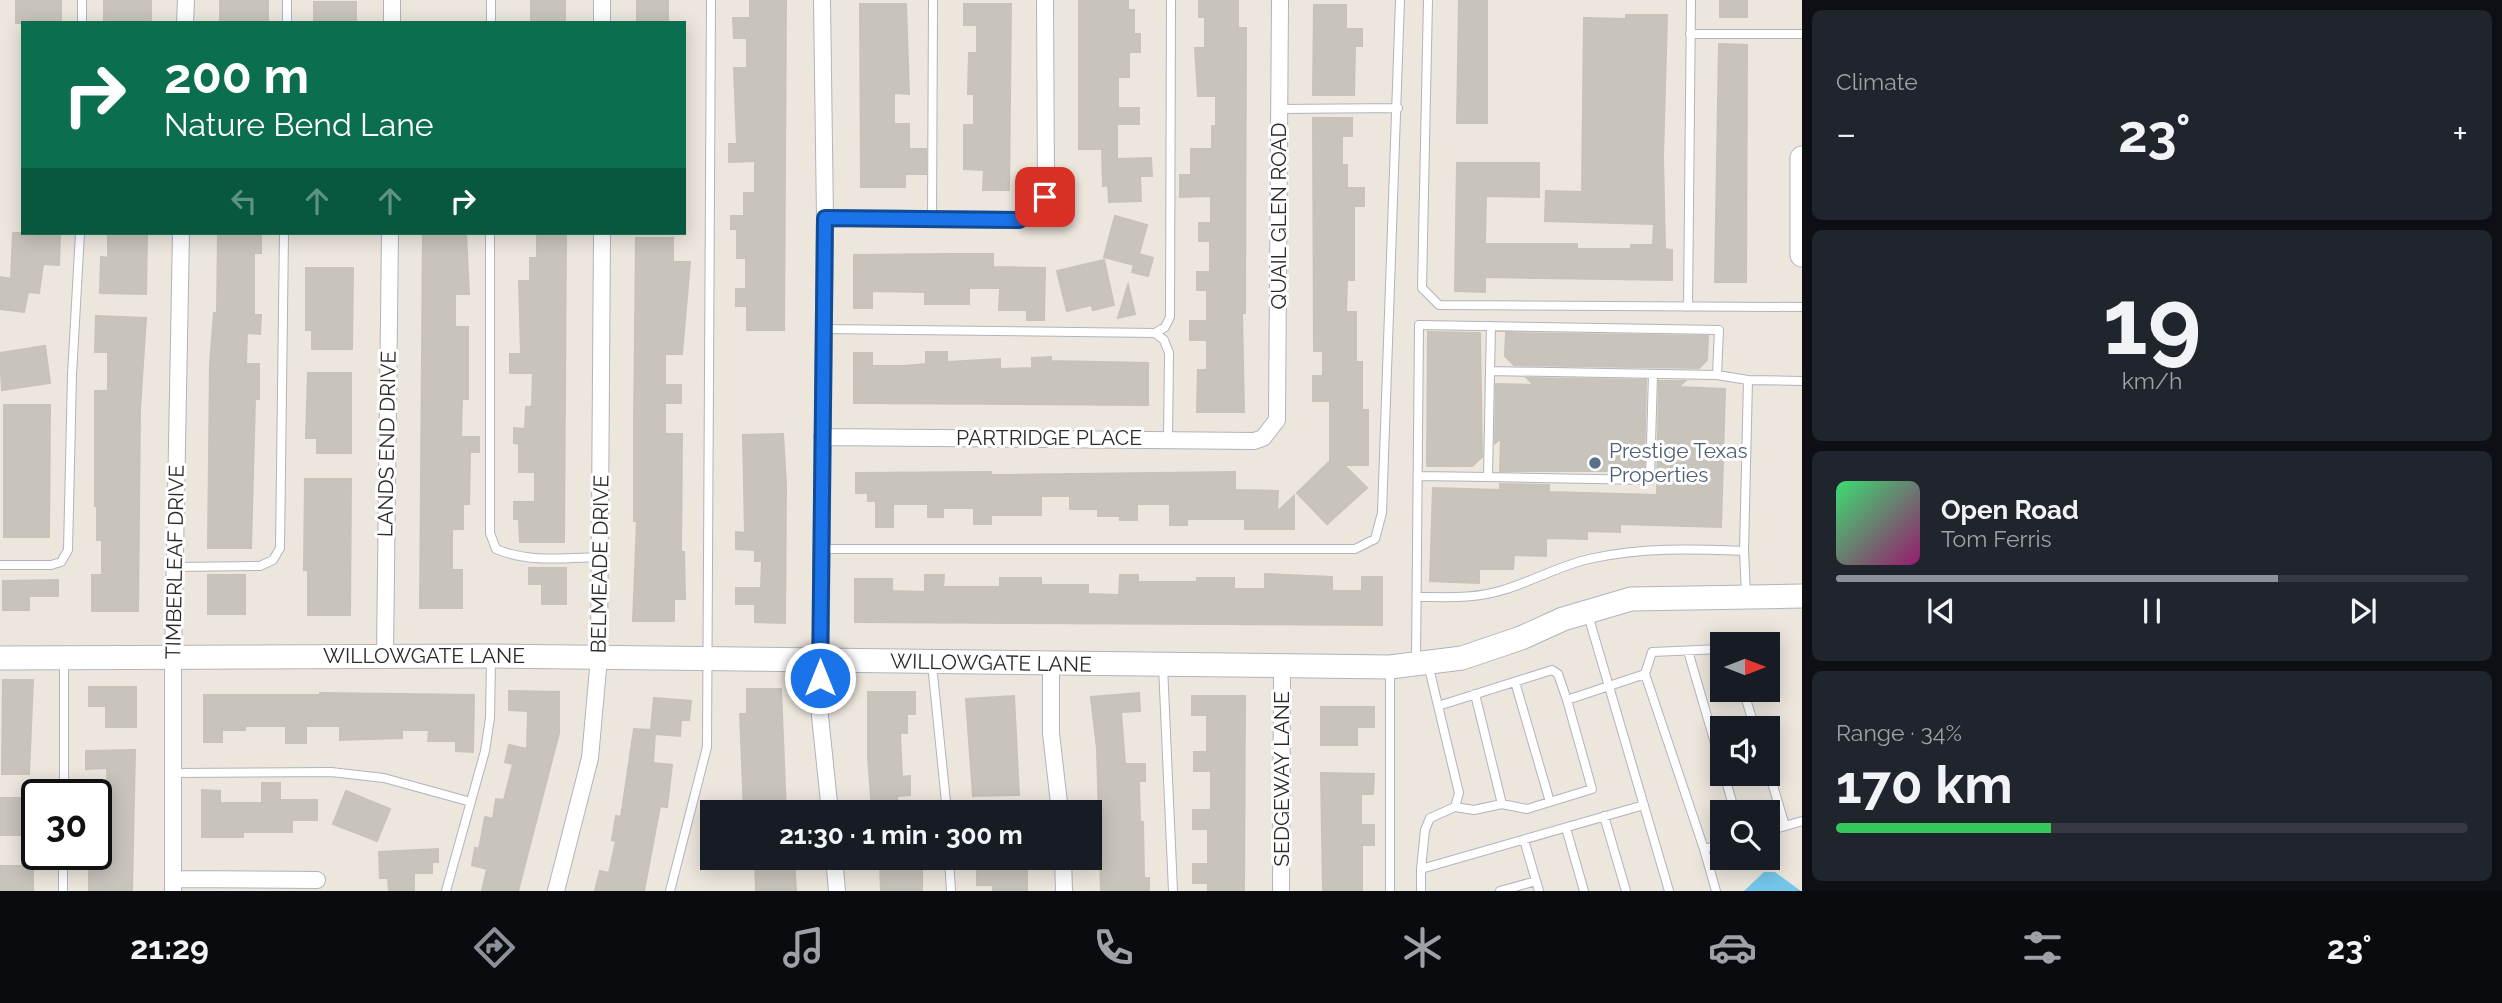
<!DOCTYPE html>
<meta charset="utf-8">
<style>
body{margin:0;font-family:Raleway,sans-serif;background:#20242c;color:#f1f3f6;height:100vh;display:flex;flex-direction:column;font-size:26px;white-space:nowrap}
*{box-sizing:border-box;margin:0}
p{font-size:23px;color:#9ea1a6}
.icon{flex:none;width:38px;height:38px;fill:none;stroke:currentColor;stroke-width:2;stroke-linecap:round;stroke-linejoin:round}
.map{position:relative;flex:1;overflow:hidden}
.sheet{display:flex;flex-direction:column;gap:10px;padding:10px;background:#0d0f14;width:700px}
.sheet>*{flex:none}
.hud{position:absolute;left:21px;top:21px;width:665px;height:214px;border-radius:0px;box-shadow:0 4px 18px #0003;background:#0b6e4f;color:#fff;overflow:hidden}
.needle{width:46px;rotate:90deg}
.controls{position:absolute;left:1710px;top:632px;display:grid;gap:14px}
.controls a{display:grid;place-items:center;width:70px;height:70px;border-radius:0px;background:#171b24;box-shadow:0 4px 18px #0003;font-size:35px}
.speed{position:absolute;left:21px;top:779px;display:flex;gap:14px;font-size:35px;font-weight:700;text-align:center}
.speed>*{display:grid;place-content:center;width:91px;height:91px;border-radius:50%;background:#171b24;box-shadow:0 4px 18px #0003;line-height:1}
.speed .limit{border:4px solid #111;border-radius:10px;background:#fff;color:#111}
.pin{position:absolute;display:grid;place-items:center;width:60px;height:60px;color:#fff;margin:-30px;border-radius:14px;box-shadow:0 4px 10px #0006}
.me{position:absolute;width:77px;margin:-38px;rotate:0deg;stroke-linejoin:round;filter:drop-shadow(0 0 5px #0008)}
.turn{display:flex;align-items:center;gap:24px;height:147px;padding:0 28px;font-size:32px}
.turn .icon{width:91px;height:91px;stroke-width:2.5}
.turn b{display:block;font-size:49px;line-height:60px}
.lanes{display:flex;align-items:center;height:66px;padding:0 28px;background:#0003;justify-content:center;gap:35px;direction:ltr}
.lanes .off{opacity:.35}
.big{font-size:52px;font-weight:700;line-height:1.1}
.sheet .widget{flex:1;display:flex;flex-direction:column;justify-content:center;gap:10px;min-width:0;padding:0 24px;border-radius:10px;background:#20242c}
.sheet .dial{align-items:center;gap:0}
.dial b{font-size:91px;line-height:1}
.song{display:flex;align-items:center;gap:21px}
.cover{width:84px;height:84px;border-radius:10px;background:linear-gradient(135deg,hsl(140 70% 55%),hsl(320 70% 35%))}
.played{height:7px;border-radius:4px;background:linear-gradient(90deg,#8c9099 70%,#363941 70%)}
.keys{display:flex;justify-content:space-around;direction:ltr}
.heat{display:flex;justify-content:space-between;align-items:center;font-size:38px;direction:ltr}
.charge{height:10px;border-radius:5px;background:linear-gradient(90deg,#34c759 34%,#363941 0)}
.trip{position:absolute;left:700px;top:800px;width:402px;height:70px;border-radius:0px;background:#171b24;box-shadow:0 4px 18px #0003;font-weight:700;line-height:70px;text-align:center}
.tabs{display:flex;height:112px;justify-content:space-around;align-items:center;background:#090b0e;color:#9ea1a6}
.tabs .icon{width:49px;height:49px}
.tabs .active{color:#8c9099}
.tabs b{font-size:32px;color:#f1f3f6}
main{display:flex;flex:1;min-height:0}
.map>svg:first-child{display:block}
</style>
<main>
<div class="map">
<svg width="1802" height="891" viewBox="0 0 1802 891">
<rect width="100%" height="100%" fill="#ece6dd"/>
<path fill="#74c7eb" d="M1764,872H1775L1801,891H1744Z"/>
<path fill="#c8c4bc" stroke="#c8c2b7" stroke-width="2" d="M16,0H61V23H16Z
M104,0H151V23H104Z
M220,0H268V23H220Z
M531,0H565V23H531Z
M637,0H668V23H637Z
M750,0H786L784,330H747V306H736V289H746V258H737V229H731V216H744V193H755V161L729,162V144H737L734,68H747V38H734L733,18H750Z
M1079,0H1128V10H1134V34H1140V52H1129V77H1118V108H1139V124H1117V159L1151,158L1152,176H1140L1141,201L1109,202L1108,185L1103,186L1102,149H1079Z
M1199,0H1238V28H1246L1245,313H1242L1244,412H1197L1198,370H1207V340H1190V321H1207V290H1197V272H1210V241H1199V223H1211V196L1180,197V175H1191V149H1212V126H1216V96H1198L1195,48H1205V17H1199Z
M1459,0H1487V123H1457Z
M1720,0H1747V17H1720Z
M314,2H356V23H314Z
M860,4H906L909,94L894,93V124H909V149H926V174H905V187H861Z
M964,4H1011L1009,190H983L984,170L964,169V125H974V94H968L969,53H977V25H964Z
M1314,5H1346V29H1362V46H1355L1354,95H1313Z
M1626,15H1667L1663,157L1665,249L1672,250V280L1485,277V292L1455,291L1457,163H1539V197L1486,196L1485,244H1577V249H1631V245H1653L1654,224L1545,221L1546,191L1582,192L1584,18L1626,19Z
M1719,44L1747,45L1746,282H1715Z
M1313,118H1352V136H1342V165H1347V188H1364V206H1354V280H1347L1346,312H1356V362H1362V410H1368V465H1344L1367,488L1327,524L1297,493L1330,461V401H1313V376H1323V351H1314Z
M1115,216L1147,225L1139,254L1153,258L1148,276L1132,272L1134,265L1104,257Z
M13,233H60L59,265L43,264L39,293L28,292L24,312L0,309V277L11,279Z
M108,233H147L146,294L100,293L101,257L108,258Z
M218,233H261V253H254V315H261L260,334L247,333L246,364H259V399H255L251,548H208L210,364L214,313H217Z
M423,233H466L469,294H455V327H468V399H462L461,437H479V452H470L469,504H463V529H452V570H462V608H420Z
M537,233H566L564,542H520L519,519H514V502H535V472H519V444L514,443V428L525,429L526,407H532L533,373H510V354H521L519,281H530V258H537Z
M636,238H673V262H690L682,354H665V385H681V403H665V434H682L681,552H684L685,599H674V621H633L637,521H634V425Z
M951,254H993V267L1045,268L1044,320H1027V310H999L1000,288H969V304H925V292L872,291V308H854V255Z
M1104,260L1114,305L1093,310L1091,305L1067,311L1057,271Z
M306,268H353L352,349H312V330H306Z
M1128,285L1135,314L1118,318Z
M96,316L146,318L140,409L138,611H92V575H102V540H97V506H95V391H108V352H95Z
M1428,332L1480,333L1482,457L1472,466H1427Z
M1506,333L1708,336L1707,360L1699,368L1514,365L1505,356Z
M45,346L50,383L2,390L0,353Z
M926,352H947V362L1000,359V369L1032,368V358L1051,357V361L1148,363V405L854,403V353H872V366H903L926,364Z
M308,373H351V453H317V438H306Z
M1527,378L1646,380L1644,471H1500L1501,438L1495,443L1496,384L1534,385Z
M1659,381H1685L1678,387L1725,389L1721,527L1620,524V532L1587,531V539L1546,538V556L1514,555L1513,569H1479V583L1430,581L1433,488L1500,490V484L1549,485V492L1657,495Z
M4,405H50L49,537H4Z
M783,434L786,484L785,623L755,622V604H736V588H761L762,561H755V550L736,549V532L745,533L743,435Z
M991,472V475L1235,472V490L1278,491L1277,512L1294,496V529H1245V519H1187V525H1170V504H1137V520H1120V516H1098V509H1070V496H1041V515H991V524H974V508H943V517H928V504H893V527H876V501H868V493H856V473Z
M305,479H351L350,615H308V570H304Z
M529,568H566V604H542V584H529Z
M1265,574L1332,577V591H1362V577H1382V625L855,622V579H892V591L925,592V575H944L943,587H1000V578H1041V585H1088V594L1119,595L1120,575H1138V582H1197V578H1234V589H1265Z
M208,575H245V614H208Z
M58,580V596H29V610H3V581Z
M3,680H33L29,774H2Z
M89,687H136V727H106V706H89Z
M747,689H781L786,812H744L740,714H747Z
M509,691L559,692V733L518,891H482L487,869L472,865L475,848L479,849L485,817L493,819L496,799L504,800L513,764L505,762L509,745L527,749L528,711L509,710Z
M868,692H915V714H907V733H900L902,777L910,776V795L897,796L898,812H872L868,756Z
M320,693L474,695L473,752L456,751V741H428L429,730H402V738L340,740V726H306V743H286V726H245V730H222V742H204V695H320Z
M1139,693L1140,711L1121,712L1125,764H1145V781H1139L1140,822H1143L1144,878H1149V891H1101L1097,749L1091,697Z
M1014,696L1019,795L973,796L966,699Z
M1192,696H1245L1244,891H1208V883H1193V864H1208V829H1193V810H1211V771H1194V752H1207V715H1192Z
M654,698L691,701L689,720H681L680,736L655,734L653,763L672,765L667,807L660,806L644,891H595L600,871L609,873L616,841L612,840L616,816L621,817L634,729L651,730Z
M1321,707H1374V727H1357V745H1321Z
M135,750L132,891H89V864H100V825H96V809H108L107,768L86,769V751Z
M1321,773L1374,774L1373,794H1361V825H1374V845H1362V891H1323Z
M262,783H280V800H317V820H292V832H243V837H202V790L220,791V803H262Z
M346,791L390,809L377,841L333,824Z
M1,798H37V835H1Z
M438,849V862H432V873H414V891H389L388,878H380L379,852Z
M755,858H794L796,891H756Z
M922,862V891H881L880,863Z
M1,866H33V891H1Z
M977,867H1027V891H993V885H977Z"/>
<g fill="none" stroke-linecap="round" stroke-linejoin="round">
<defs>
<path id="lane" d="M1428,0L1422,288L1439,305L1802,307
M82,23V0
M287,23V0
M491,23V0
M1690,34H1802
M1280,109L1398,108
M932,220L933,0
M490,233V533L496,549C529,563 565,558 601,557
M1688,307L1691,0
M1491,326L1490,371L1717,375L1748,380
M822,329L1155,333L1165,327L1170,317L1171,0
M1155,333L1164,340L1169,353L1168,438
M1419,476L1488,477L1490,371
M1488,477L1650,480L1653,374
M822,549H1355L1375,539L1382,513L1400,0
M1744,551L1748,380L1802,381
M0,565H51L61,562L68,550L72,375L80,233
M175,567L260,566L273,560L280,548L284,233
M1418,597C1446,597 1475,599 1503,590C1533,581 1559,566 1589,559C1641,547 1692,549 1744,551L1746,595
M1588,615L1669,891
M1688,651L1722,767
M1416,662L1419,325L1719,330L1717,375
M932,664L947,812
M1428,664L1459,793L1455,807L1430,818L1425,830L1421,869L1644,805
M1163,666L1173,891
M1645,674L1704,849
M1515,682L1550,802
M1743,690L1755,728
M1475,694L1502,804
M1438,706L1552,670L1558,674L1567,700L1645,674L1652,652L1722,649
M1768,769L1785,826
M173,773L331,772L384,778L471,802
M1724,774L1735,812
M64,794V661
M1455,807L1474,810L1502,804L1527,809L1592,789L1567,700
M1604,816L1626,891
M1566,828L1584,891
M1768,831L1802,821
M1524,840L1539,891
M949,858L951,891
M63,891V854
M446,891L485,751L490,718L491,659
M670,891L707,747L711,0
M1390,891V670
M1421,891V869
M1500,891L1536,881
M1716,891L1704,849L1722,844"/>
<path id="street" d="M822,0L825,218L820,716L830,812
M185,23L186,0
M392,23V0
M602,23V0
M825,218L1019,220L1039,210L1046,185L1045,0
M822,437L1254,441L1263,438L1277,420L1280,0
M385,655L390,233
M1051,665V733L1060,812
M834,858L837,891
M1063,858L1064,891
M173,879L317,880
M173,891V658L181,233
M556,891L590,758L599,658L602,233
M1281,891L1282,667"/>
<path id="secondary" d="M1802,158V255
M0,658L491,656L1390,667L1462,658L1521,638L1563,619L1631,599L1802,596"/>
</defs>
<use href="#lane" stroke="#b1b3be" stroke-width="10"/>
<use href="#street" stroke="#b1b3be" stroke-width="18"/>
<use href="#secondary" stroke="#b1b3be" stroke-width="25"/>
<use href="#lane" stroke="#fff" stroke-width="8"/>
<use href="#street" stroke="#fff" stroke-width="16"/>
<use href="#secondary" stroke="#fff" stroke-width="23"/>
</g>
<g fill="none" stroke-linecap="round" stroke-linejoin="round">
<defs>
<path id="route" d="M820,678L825,218L1019,220L1039,210L1045,197"/>
</defs>
<use href="#route" stroke="#114b97" stroke-width="18"/>
<use href="#route" stroke="#1a73e8" stroke-width="12"/>
</g>
<circle fill="#5c6f8a" stroke="#fff" stroke-width="2.5" cx="1595" cy="463" r="7"/>
<g text-anchor="middle" stroke-width="6" stroke-linejoin="round" paint-order="stroke">
<g font-size="21" fill="#2b2b2b" stroke="#fff">
<text transform="translate(1279 216) rotate(-90)" y="7">QUAIL GLEN ROAD</text>
<text x="1049" y="445">PARTRIDGE PLACE</text>
<text transform="translate(387 444) rotate(-89)" y="7">LANDS END DRIVE</text>
<text transform="translate(175 562) rotate(-89)" y="7">TIMBERLEAF DRIVE</text>
<text transform="translate(600 564) rotate(-89)" y="7">BELMEADE DRIVE</text>
<text x="424" y="663">WILLOWGATE LANE</text>
<text transform="translate(991 663) rotate(1)" y="7">WILLOWGATE LANE</text>
<text transform="translate(1282 779) rotate(-90)" y="7">SEDGEWAY LANE</text>
</g>
<g font-size="21" fill="#4e5e75" stroke="#fff" text-anchor="start">
<text x="1609" y="458">Prestige Texas<tspan x="1609" dy="24">Properties</tspan></text>
</g>
</g>
</svg>
<div class="controls">
<a><svg class="needle" viewBox="-14 -14 28 28"><path d="M0-13l5 13h-10z" fill="#e53935"/><path d="M0 13l5-13h-10z" fill="#9ea1a6"/></svg></a>
<a><svg class="icon" aria-label="sound" viewBox="0 0 24 24"><path d="M4 9h4l5-4v14l-5-4H4zM17 9q2 3 0 6"/></svg></a>
<a><svg class="icon" aria-label="search" viewBox="0 0 24 24"><circle cx="10" cy="10" r="6"/><path d="M15 15l6 6"/></svg></a>
</div>
<div class="speed"><div class="limit">30</div></div>
<div class="pin" style="left:1045px;top:197px;background:#d93025"><svg class="icon" aria-label="arrive" viewBox="0 0 24 24"><path d="M6 21V4h12l-3 4 3 4H6"/></svg></div>
<svg class="me" style="left:820px;top:678px" viewBox="-20 -20 40 40"><circle r="17" fill="#1a73e8" stroke="#fff" stroke-width="3"/><path d="M0-11L8 9 0 5-8 9z" fill="#fff"/></svg>
<div class="trip">21:30 · 1 min · 300 m</div>
<div class="hud">
<div class="turn"><svg class="icon" aria-label="right" viewBox="0 0 24 24"><path d="M7 20v-9h11M14 6l5 5-5 5"/></svg><div><b>200 m</b>Nature Bend Lane</div></div>
<div class="lanes"><svg class="icon off" aria-label="left" viewBox="0 0 24 24"><path d="M17 20v-9H6M10 6l-5 5 5 5"/></svg><svg class="icon off" aria-label="ahead" viewBox="0 0 24 24"><path d="M12 20V5M6 11l6-6 6 6"/></svg><svg class="icon off" aria-label="ahead" viewBox="0 0 24 24"><path d="M12 20V5M6 11l6-6 6 6"/></svg><svg class="icon" aria-label="right" viewBox="0 0 24 24"><path d="M7 20v-9h11M14 6l5 5-5 5"/></svg></div>
</div>
</div>
<section class="sheet">
<div class="widget"><p>Climate</p>
<div class="heat"><a>−</a><b class="big">23°</b><a>+</a></div>
</div>
<div class="widget dial"><b>19</b><p>km/h</p></div>
<div class="widget">
<div class="song"><i class="cover"></i><div><b>Open Road</b><p>Tom Ferris</p></div></div>
<div class="played"></div>
<div class="keys"><svg class="icon" aria-label="previous" viewBox="0 0 24 24"><path d="M18 5L8 12l10 7zM5 5v14"/></svg><svg class="icon" aria-label="pause" viewBox="0 0 24 24"><path d="M8 5v14M16 5v14"/></svg><svg class="icon" aria-label="next" viewBox="0 0 24 24"><path d="M6 5l10 7-10 7zM19 5v14"/></svg></div>
</div>
<div class="widget"><p>Range · 34%</p><b class="big">170 km</b><div class="charge"></div></div>
</section>
</main>
<nav class="tabs">
<b>21:29</b>
<svg class="icon active" aria-label="directions" viewBox="0 0 24 24"><path d="M12 3l9 9-9 9-9-9zM9 14v-3h6M13 9l2 2-2 2"/></svg>
<svg class="icon" aria-label="music" viewBox="0 0 24 24"><path d="M9 18V5l10-2v13"/><circle cx="6" cy="18" r="3"/><circle cx="16" cy="16" r="3"/></svg>
<svg class="icon" aria-label="phone" viewBox="0 0 24 24"><path d="M5 4h4l2 5-3 2q2 4 5 5l2-3 5 2v4C11 20 4 13 5 4z"/></svg>
<svg class="icon" aria-label="climate" viewBox="0 0 24 24"><path d="M12 3v18M4 7l16 10M4 17L20 7"/></svg>
<svg class="icon" aria-label="car" viewBox="0 0 24 24"><path d="M5 17H2v-5l4-1 3-4h7l3 4 3 1v5h-3M9 17h6M6 11h13"/><circle cx="7" cy="17" r="2"/><circle cx="17" cy="17" r="2"/></svg>
<svg class="icon" aria-label="filters" viewBox="0 0 24 24"><path d="M4 7h16M4 17h16"/><circle cx="9" cy="7" r="2"/><circle cx="15" cy="17" r="2"/></svg>
<b>23°</b>
</nav>
